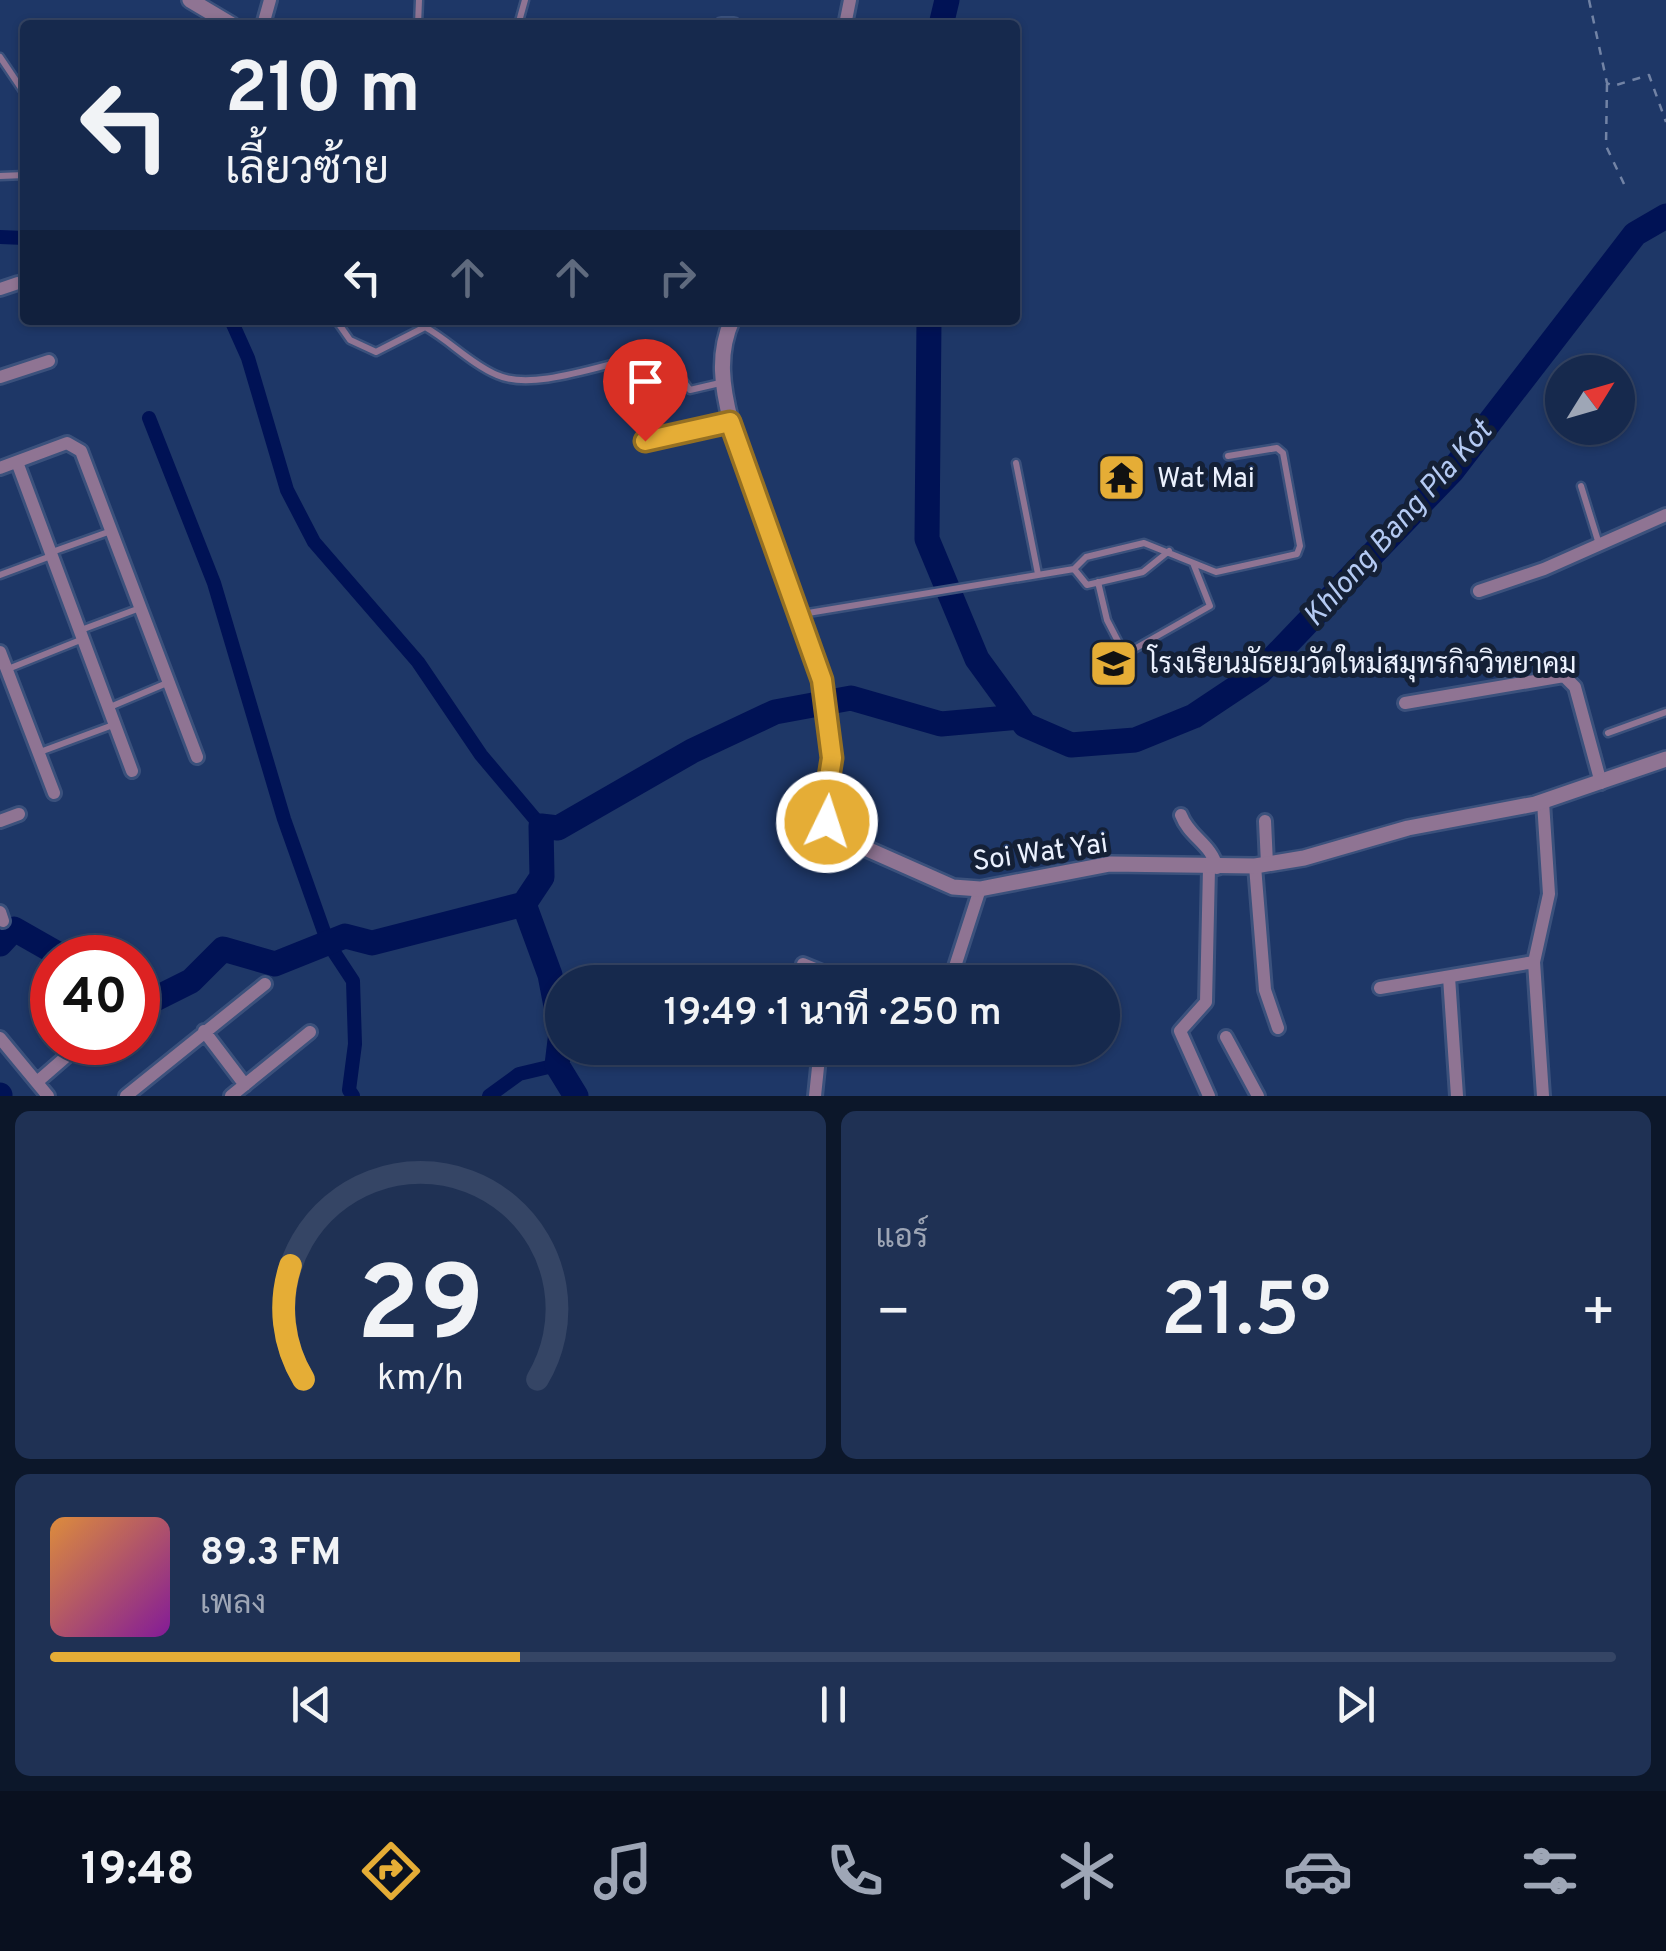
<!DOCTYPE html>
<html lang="th">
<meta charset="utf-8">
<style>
body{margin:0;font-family:Overpass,Sarabun,sans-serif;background:#1f3154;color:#f1f3f6;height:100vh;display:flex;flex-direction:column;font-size:38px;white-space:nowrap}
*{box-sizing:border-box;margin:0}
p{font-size:32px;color:#9ea6b6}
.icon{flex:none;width:55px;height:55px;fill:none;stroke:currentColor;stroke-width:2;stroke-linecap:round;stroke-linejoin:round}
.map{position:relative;height:1096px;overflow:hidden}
.details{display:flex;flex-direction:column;gap:15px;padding:15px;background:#0c172a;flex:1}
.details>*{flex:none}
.banner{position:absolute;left:20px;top:20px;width:1000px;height:305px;border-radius:10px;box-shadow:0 2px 8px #0004,0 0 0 2px #354565;background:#16294d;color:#f1f3f6;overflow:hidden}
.needle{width:65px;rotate:53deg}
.controls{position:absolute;left:1545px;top:355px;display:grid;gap:20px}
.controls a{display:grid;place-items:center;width:90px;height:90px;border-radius:50%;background:#16294d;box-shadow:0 2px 8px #0004,0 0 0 2px #354565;font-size:50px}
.speed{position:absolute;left:30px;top:935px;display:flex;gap:20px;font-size:50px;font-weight:700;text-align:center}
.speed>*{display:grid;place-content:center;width:130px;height:130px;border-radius:50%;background:#16294d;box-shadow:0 2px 8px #0004,0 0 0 2px #354565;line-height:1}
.speed .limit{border:15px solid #d22;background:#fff;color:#111}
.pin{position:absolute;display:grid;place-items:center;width:85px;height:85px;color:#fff;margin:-102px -42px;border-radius:50% 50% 50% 0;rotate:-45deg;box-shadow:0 0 10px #0007}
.pin .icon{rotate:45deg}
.me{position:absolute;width:110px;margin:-55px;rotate:4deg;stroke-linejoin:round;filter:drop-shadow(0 0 8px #0008)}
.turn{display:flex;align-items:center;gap:35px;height:210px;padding:0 40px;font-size:45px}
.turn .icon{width:130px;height:130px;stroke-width:2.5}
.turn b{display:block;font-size:70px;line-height:85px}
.lanes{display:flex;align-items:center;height:95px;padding:0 40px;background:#0003;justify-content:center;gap:50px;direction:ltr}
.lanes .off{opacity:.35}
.big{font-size:75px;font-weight:600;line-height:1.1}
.details .card{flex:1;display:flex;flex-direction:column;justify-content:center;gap:15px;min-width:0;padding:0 35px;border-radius:15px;background:#1f3154}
.details .dial{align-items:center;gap:0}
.dial svg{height:260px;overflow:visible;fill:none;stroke:#354565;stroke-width:7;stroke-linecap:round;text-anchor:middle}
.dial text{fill:#f1f3f6;stroke:none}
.song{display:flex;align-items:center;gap:30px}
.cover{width:120px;height:120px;border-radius:15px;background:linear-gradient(135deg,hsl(30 70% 55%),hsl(290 70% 35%))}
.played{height:10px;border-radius:5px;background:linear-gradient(90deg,#e5ad36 30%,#354565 30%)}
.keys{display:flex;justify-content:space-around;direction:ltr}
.heat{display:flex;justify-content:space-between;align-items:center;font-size:55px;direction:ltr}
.details .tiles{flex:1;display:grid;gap:15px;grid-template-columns:1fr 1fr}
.card:last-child{grid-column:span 2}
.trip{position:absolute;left:545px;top:965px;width:575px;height:100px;border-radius:50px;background:#16294d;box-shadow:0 2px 8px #0004,0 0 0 2px #354565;font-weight:600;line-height:100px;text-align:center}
.tabs{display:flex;height:160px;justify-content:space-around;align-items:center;background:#09101f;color:#9ea6b6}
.tabs .icon{width:70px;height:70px}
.tabs .selected{color:#e5ad36}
.tabs b{font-size:45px;color:#f1f3f6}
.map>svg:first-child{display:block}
</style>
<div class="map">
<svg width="1666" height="1096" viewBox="0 0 1666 1096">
<rect width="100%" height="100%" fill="#1e3767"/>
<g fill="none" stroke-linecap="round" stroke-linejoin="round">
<path stroke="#001255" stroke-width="14" d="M0,237L25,238
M231,320L248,358L287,490L314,542L418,662L481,755L541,826
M149,418L214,583L284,819L328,943L353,981L355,1044L349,1090L353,1096
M489,1096L519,1074L557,1065"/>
<path stroke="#001255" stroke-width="25" d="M941,25L947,0
M929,320L927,539L977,659L1025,725L1071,745L1135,740L1194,716L1260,672L1452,471L1635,234L1666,216
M524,904L550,975L561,1032L557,1065L576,1096
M0,944L14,929L65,958
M138,995L149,1002L191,981L223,949L275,964L345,936L372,943L524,904L542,877L541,826L558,828L692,751L775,712L851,698L941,724L1019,717
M0,1095V1096"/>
<defs>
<path id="service" d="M418,25L419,0
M518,25L525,0
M0,57L25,94
M0,176L25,175
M336,320L350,340L376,352L425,327C450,341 471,364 497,375C536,393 615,359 657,354L665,356L690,390L720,383
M645,441L729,422
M1016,463L1038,574
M1581,486L1599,544
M52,552L111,531
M1074,569L1087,585L1143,572L1169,551
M0,575L51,556
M1098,582L1107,620L1122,649L1129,652L1210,606L1193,563
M802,614L1074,569L1086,557L1144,543L1216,572L1297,554L1300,546L1283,453L1277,448L1228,456
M81,630L140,608
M8,669L83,639
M110,707L167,683
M1608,733L1666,712
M40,752L113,725"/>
<path id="minor" d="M263,25L270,0
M721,25H734
M845,25L850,0
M0,289L18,283
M0,377L49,361
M17,462L132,771
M0,468L67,443L81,451L197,757
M1479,591L1544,569L1666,515
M0,652L54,793
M1405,703L1564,676L1575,687L1601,783
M1543,802L1549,894L1534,962L1543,1096
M1181,815C1189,837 1212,844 1217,868
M0,821L19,814
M1265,821L1267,864
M1255,866L1265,990L1278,1028
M1209,868L1206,1002L1180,1031L1209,1096
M0,912L3,921
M803,964L847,982
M1449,977L1457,1096
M950,982L980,889
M1380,988L1534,962
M204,1031L245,1085
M1226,1037L1258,1096
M0,1038L48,1096
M37,1082L83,1042
M126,1096L265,984
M231,1096L310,1032
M815,1096L820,1048"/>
<path id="tertiary" d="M190,0L232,25
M732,320C717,354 722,387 731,422L822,680L832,758L826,796L829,830L840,837L953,887L980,889L1110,864L1255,866L1304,858L1408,828L1535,804L1666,759"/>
</defs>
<use href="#service" stroke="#3b517c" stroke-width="11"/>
<use href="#minor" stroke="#3b517c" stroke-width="18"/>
<use href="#tertiary" stroke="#3b517c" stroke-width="20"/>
<path stroke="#7283a5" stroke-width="2.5" stroke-dasharray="8 8" stroke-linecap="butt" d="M1589,0L1607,83L1613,86L1649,75L1666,122
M1607,84L1606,146L1625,186"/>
<use href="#service" stroke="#8f7493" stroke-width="6"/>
<use href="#minor" stroke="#8f7493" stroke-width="12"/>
<use href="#tertiary" stroke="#8f7493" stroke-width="15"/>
</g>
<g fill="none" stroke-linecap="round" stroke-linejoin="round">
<defs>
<path id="route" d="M645,441L730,422L822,680L832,758L826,796L827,822"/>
</defs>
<use href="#route" stroke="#957023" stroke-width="25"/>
<use href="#route" stroke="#e5ad36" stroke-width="18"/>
</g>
<defs>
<symbol id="temple-square" viewBox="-11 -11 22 22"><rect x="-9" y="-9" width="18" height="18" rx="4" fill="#e5ad36" stroke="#142036"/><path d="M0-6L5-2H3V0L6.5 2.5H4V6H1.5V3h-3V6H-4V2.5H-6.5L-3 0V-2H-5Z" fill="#111"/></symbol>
<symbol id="school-square" viewBox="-11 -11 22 22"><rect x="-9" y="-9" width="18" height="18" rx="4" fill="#e5ad36" stroke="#142036"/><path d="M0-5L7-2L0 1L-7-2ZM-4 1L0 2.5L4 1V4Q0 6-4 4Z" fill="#111"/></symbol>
</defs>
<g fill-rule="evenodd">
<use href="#temple-square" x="1094" y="450" width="55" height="55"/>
<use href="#school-square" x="1086" y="636" width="55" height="55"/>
</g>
<g text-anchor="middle" stroke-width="10" stroke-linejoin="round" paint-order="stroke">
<g font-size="28" fill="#ebf1fe" stroke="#142036" text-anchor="start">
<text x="1157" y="487">Wat Mai</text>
<text x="1148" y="673">โรงเรียนมัธยมวัดใหม่สมุทรกิจวิทยาคม</text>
</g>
<g font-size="28" fill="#ebf1fe" stroke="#142036">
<text transform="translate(1040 851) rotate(-8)" y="10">Soi Wat Yai</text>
</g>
<g font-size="30" font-style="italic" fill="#b4caf3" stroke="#142036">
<text transform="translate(1397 523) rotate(-48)" y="10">Khlong Bang Pla Kot</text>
</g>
</g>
</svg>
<div class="controls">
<a><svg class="needle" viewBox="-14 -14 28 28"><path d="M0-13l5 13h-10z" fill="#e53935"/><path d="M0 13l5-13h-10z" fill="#9ea6b6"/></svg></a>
</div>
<div class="speed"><div class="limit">40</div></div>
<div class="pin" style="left:645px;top:441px;background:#d93025"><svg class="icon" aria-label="arrive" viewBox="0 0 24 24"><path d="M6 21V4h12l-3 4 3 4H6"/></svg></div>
<svg class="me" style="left:827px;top:822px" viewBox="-20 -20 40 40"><circle r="17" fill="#e5ad36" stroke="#fff" stroke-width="3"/><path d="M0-11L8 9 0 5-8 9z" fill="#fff"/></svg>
<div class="trip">19:49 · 1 นาที · 250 m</div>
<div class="banner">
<div class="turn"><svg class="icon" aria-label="left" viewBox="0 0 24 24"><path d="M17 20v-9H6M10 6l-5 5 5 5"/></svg><div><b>210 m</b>เลี้ยวซ้าย</div></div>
<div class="lanes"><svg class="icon" aria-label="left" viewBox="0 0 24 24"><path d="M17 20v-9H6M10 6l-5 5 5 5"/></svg><svg class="icon off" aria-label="ahead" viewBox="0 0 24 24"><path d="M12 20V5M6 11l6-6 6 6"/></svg><svg class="icon off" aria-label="ahead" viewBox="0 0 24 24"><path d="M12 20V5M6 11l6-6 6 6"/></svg><svg class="icon off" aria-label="right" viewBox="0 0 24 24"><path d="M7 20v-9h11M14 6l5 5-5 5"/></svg></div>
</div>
</div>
<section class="details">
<div class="tiles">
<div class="card dial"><svg viewBox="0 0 100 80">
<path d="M14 69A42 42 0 1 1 86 69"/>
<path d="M14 69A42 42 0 0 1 10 34" stroke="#e5ad36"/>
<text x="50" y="56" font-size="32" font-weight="700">29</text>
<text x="50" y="72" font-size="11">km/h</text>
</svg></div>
<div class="card"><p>แอร์</p>
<div class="heat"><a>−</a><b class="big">21.5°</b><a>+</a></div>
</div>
<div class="card">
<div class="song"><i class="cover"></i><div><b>89.3 FM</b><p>เพลง</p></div></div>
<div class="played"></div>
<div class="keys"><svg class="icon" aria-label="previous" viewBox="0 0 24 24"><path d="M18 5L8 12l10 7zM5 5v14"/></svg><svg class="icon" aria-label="pause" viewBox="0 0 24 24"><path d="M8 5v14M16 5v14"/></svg><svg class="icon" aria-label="next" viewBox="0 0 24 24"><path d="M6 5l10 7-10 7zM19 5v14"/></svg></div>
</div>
</div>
</section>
<nav class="tabs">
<b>19:48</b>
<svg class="icon selected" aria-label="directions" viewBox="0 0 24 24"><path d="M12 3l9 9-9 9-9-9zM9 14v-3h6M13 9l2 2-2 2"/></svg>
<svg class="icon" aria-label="music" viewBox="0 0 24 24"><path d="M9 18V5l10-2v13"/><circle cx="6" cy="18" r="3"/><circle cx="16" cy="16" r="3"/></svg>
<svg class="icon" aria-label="phone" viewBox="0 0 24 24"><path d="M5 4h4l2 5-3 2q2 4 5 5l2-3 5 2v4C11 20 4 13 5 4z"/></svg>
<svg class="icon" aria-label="climate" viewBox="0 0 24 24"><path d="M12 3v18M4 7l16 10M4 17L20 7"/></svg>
<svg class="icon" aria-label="car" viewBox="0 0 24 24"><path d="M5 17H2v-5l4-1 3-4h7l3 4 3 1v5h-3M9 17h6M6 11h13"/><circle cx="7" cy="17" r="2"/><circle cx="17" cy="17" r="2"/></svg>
<svg class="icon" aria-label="filters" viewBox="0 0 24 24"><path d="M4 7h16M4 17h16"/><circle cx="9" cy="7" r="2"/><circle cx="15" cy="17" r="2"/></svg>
</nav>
